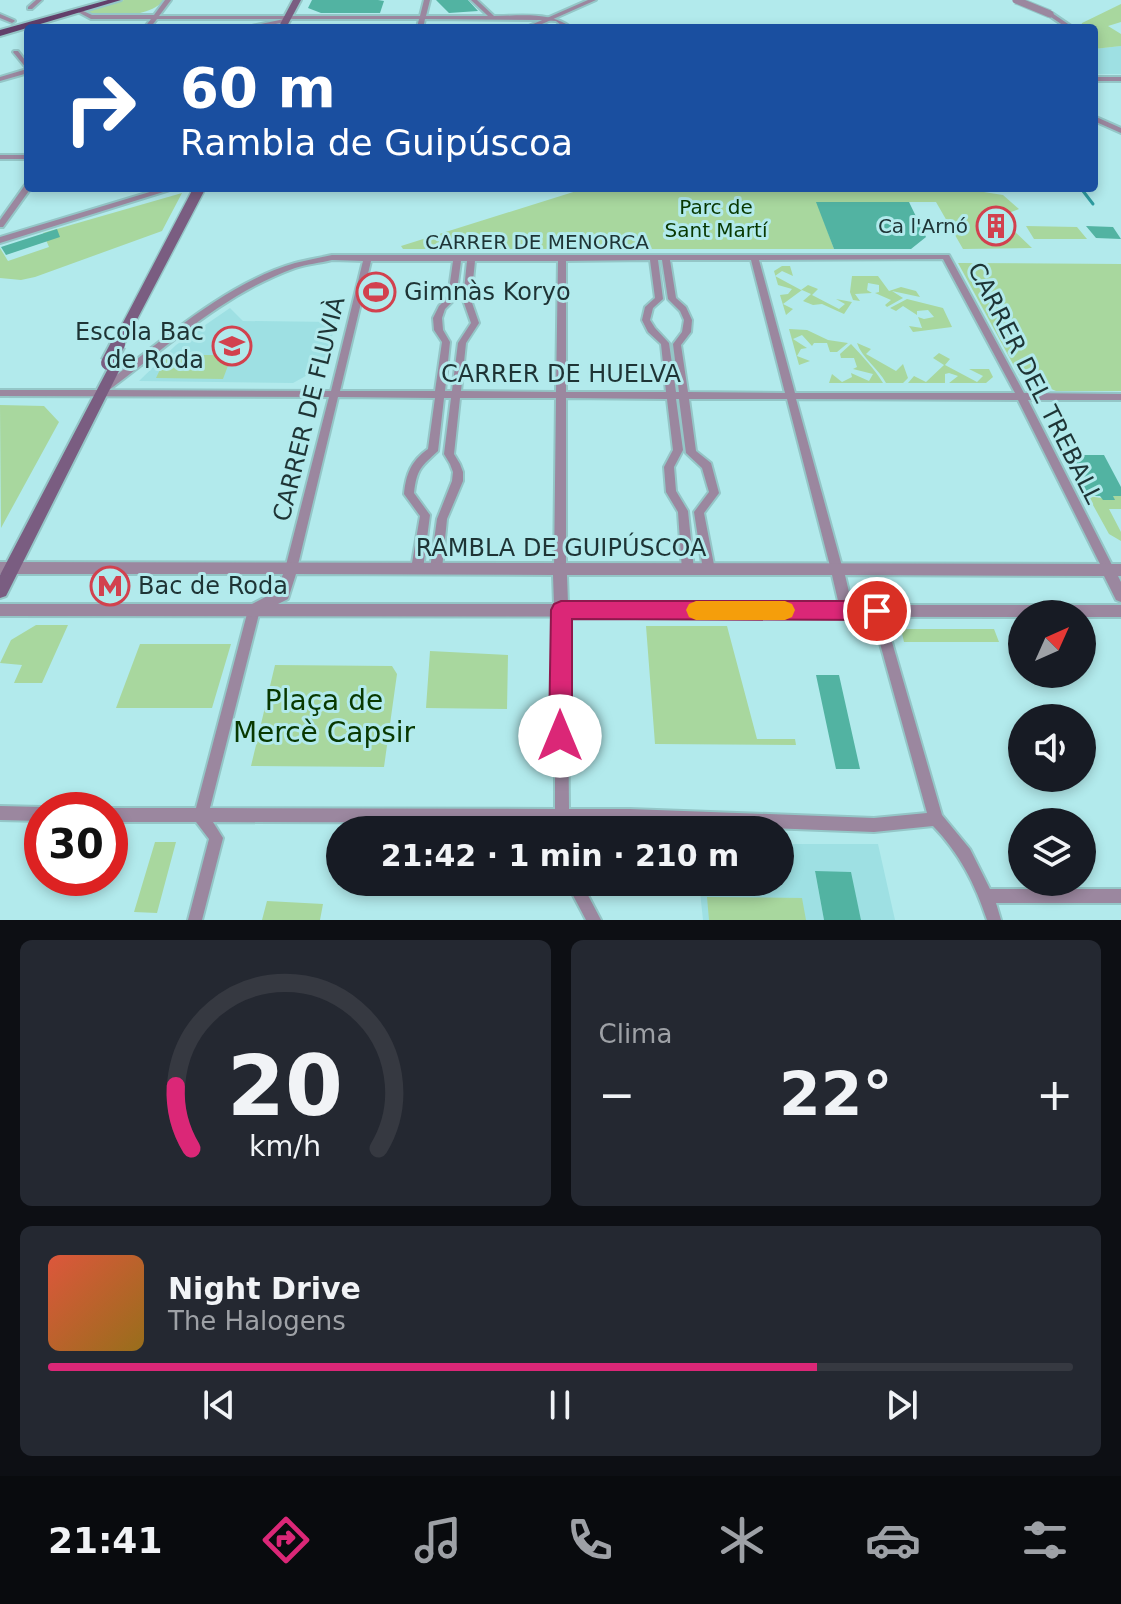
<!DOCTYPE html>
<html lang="es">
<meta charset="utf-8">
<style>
body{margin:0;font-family:"DejaVu Sans",sans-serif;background:#242831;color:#f1f3f6;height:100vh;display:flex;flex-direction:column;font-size:30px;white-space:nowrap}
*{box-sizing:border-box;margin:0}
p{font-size:26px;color:#9ea1a6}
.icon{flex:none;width:44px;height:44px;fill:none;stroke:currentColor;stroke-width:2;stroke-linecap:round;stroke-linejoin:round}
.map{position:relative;height:920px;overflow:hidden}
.sheet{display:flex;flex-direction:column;gap:20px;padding:20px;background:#0d0f14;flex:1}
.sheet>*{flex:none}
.banner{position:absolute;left:24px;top:24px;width:1074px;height:168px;border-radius:8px;box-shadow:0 4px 12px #0003;background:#1a4fa0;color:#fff;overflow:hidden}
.needle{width:52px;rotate:45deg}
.buttons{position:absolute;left:1008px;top:600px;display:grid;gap:16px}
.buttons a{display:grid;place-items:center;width:88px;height:88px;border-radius:50%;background:#171b24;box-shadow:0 4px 12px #0003;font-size:40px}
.speed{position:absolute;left:24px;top:792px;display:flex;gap:16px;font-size:40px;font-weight:700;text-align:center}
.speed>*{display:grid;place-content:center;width:104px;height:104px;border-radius:50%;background:#171b24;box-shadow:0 4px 12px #0003;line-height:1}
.speed .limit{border:12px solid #d22;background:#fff;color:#111}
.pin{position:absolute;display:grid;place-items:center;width:68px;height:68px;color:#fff;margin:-34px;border:4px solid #fff;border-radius:50%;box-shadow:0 2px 8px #0007}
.me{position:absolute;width:88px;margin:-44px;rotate:0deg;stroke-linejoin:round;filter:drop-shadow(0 0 6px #0008)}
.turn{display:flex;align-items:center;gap:28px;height:168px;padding:0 24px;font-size:36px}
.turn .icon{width:104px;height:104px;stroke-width:2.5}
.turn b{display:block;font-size:56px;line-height:68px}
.big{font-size:60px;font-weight:800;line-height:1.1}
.sheet .widget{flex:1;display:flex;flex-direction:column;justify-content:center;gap:12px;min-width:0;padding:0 28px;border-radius:12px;background:#242831}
.sheet .dial{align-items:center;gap:0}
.dial svg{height:208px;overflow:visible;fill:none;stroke:#363941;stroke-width:7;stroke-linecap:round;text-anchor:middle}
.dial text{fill:#f1f3f6;stroke:none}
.song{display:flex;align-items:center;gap:24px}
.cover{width:96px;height:96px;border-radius:12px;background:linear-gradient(135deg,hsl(10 70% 55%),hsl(40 70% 35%))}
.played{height:8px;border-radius:4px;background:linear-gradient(90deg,#db2777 75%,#363941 75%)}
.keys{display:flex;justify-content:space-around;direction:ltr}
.heat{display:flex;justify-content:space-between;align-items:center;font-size:44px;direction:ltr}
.sheet .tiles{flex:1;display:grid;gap:20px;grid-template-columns:1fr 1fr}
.widget:last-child{grid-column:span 2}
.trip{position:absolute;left:326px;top:816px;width:468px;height:80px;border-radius:40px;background:#171b24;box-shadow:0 4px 12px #0003;font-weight:800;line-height:80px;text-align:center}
.dock{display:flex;height:128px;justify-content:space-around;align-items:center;background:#090b0e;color:#9ea1a6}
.dock .icon{width:56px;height:56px}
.dock .selected{color:#db2777}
.dock b{font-size:36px;color:#f1f3f6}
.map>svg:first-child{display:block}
</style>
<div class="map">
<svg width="1121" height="920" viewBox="0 0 1121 920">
<rect width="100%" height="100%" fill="#b2eaec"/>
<path fill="#9ee0e3" d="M1121,46V74H1094V49Z
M230,308L243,321L336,322L324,366L293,383L139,381L176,345Z
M780,844H878L895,920H861L850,872H815L824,920H703L699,882H780Z"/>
<path fill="#a8d79e" d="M124,0H164C152,17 103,20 84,12Z
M1121,4V22L1108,26L1121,34V46L1094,49V28H1080L1082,23Z
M586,188H997L984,192L1003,195L1019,209L1003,215L988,206L1032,248L963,249L936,202H817L834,249H403L401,246Z
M182,193L162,231L35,277L21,280L0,278V248L8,261L49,247L43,233Z
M1026,226L1077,227L1087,239H1034Z
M958,263L1121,264V391H1056L1019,375Z
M782,266H790L793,276L782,271L775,276L801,290L808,285L818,289L812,295L839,309L845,304L836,299L852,302L844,314L822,304L813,305L803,301L811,294L802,290L783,304L793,309L786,315L780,295L788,294L792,289L778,285L774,271Z
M852,276H878L889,291L901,287L916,291L920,297L892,291L903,298L887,307L885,305L891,300L875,293L879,292V285L868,283L867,290L872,293L855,294L860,301L853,300L850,292Z
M907,299L943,308L952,327L913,332L909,326L922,328L918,317L924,319L934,317L928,310L917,311V315L903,306L896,311L890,308Z
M789,329L807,330L828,340L848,343L837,352H830L827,343H814L812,346L802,335L793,339L807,348L801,349L797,356L810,361L799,365Z
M857,343L871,349L866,354L896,371L903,364L908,378L903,383H886C878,368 862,358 857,343Z
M851,344C862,356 874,368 883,383H829L832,374L842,382L852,377L851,373L869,381L873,374L853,369L857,367L854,358H841L840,354Z
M939,353L950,359L945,365L977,382L983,376L969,369H989L993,377L986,383H949L958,376L949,373L945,374V383H908L914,376L926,382L944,365L933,358Z
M167,355H232L223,379L156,378Z
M0,405L44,406L59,422L1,528Z
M1088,496L1114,500L1113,496H1121V509H1109L1121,532V541L1109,534Z
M36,625H68L42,683H14L22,665L0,663L11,640Z
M646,626H727L757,739H795L796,745L655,744Z
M901,629H994L999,642H904Z
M140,644H231L212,708H116Z
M430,651L508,655L507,709L426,708Z
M275,665L392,666L397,674L384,767L251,766Z
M155,842H176L157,913L134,912Z
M707,897L802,898L806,920H709Z
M267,901L323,904L320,920H262Z"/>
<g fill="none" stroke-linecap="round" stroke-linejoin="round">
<path stroke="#2e9ca1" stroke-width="3" d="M1083,191L1093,204"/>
</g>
<path fill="#52b3a2" d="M312,0H378L384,1L380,13H321L308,8Z
M436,0H468L478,11L449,13Z
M816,202H909L926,237L911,249H834Z
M1086,226L1113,227L1121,239L1096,238Z
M57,229L60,237L6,255L1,247Z
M1067,455H1104L1121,487V496H1113L1115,500H1103L1100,496H1088Z
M816,675H839L860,769H836Z
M815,871L851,872L861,920H824Z"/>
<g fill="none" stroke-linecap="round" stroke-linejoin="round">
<defs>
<path id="minor" d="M36,0H42L32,9H28V7Z
M165,0H171L159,16H420L424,0H430L426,16H488L471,0H477L494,16C520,16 550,11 572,28H565L556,21L540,20L425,19L423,28H417L419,19H157L150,28H144L151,19H91L76,11L81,10L92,15H154Z
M0,14L14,20L15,21L12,23L0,18Z
M284,19L286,20V22L255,28H243Z
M14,51H18L28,64V73L0,81V77L27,69L13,52Z
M1094,77H1121V81H1094Z
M0,155H28V159H0Z
M25,185H28V188H31L3,227H0V220Z
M332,255H949L1024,393L1121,394V400H1028L1115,571L1113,574L1109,576L1105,574L1018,400L796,399L843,570L841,573L837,575L833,573L831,570L787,399H689L696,451L711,463L719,493L704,513L715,570L713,573L709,575L705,573L703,570L694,512L709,492L702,468L686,453L679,399H676L683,450L674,467L676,491L688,511L694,570L692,573L688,575L684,573L682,570L678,512L666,492L664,467L673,450L667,399L566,398V570L564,573L560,575L556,573L554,570L556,398H460L454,454L460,464L463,472V481L447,519L442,569L440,572L436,574L432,572L430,569L437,519L452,481L453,472L450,464L444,454L451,398H444L438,451C421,467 417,468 414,493L430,515L423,569L421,572L417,574L413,572L411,569L420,516L404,494C406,474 411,461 428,449L435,398L338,397L297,569L295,572L291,574L287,572L285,569L329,397L0,396V390H100L101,387C158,344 225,283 295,263C307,260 319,258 332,255ZM943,259L1015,393H795L759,260ZM332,260L363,261L331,391L109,390C168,346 225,293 295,268C307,264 320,263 332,260ZM650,260L655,298L645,307L642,320L648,332L661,344L666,392H566V261ZM658,260H662L668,299L680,311L684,320L682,332L673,344L679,392H676L669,343L655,328L650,320L653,308L663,299ZM670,260H751L785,393L688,392L681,345L691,332L692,320L686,307L676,298ZM371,261H453L448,297L439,306L433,318L434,330L442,342L435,391H340ZM461,261H467L463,300L471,323L458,343L452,391H445L450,342L443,330L442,318L445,309L456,298ZM475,261H558L556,392L461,391L466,343L479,323L471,300Z
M254,605L258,606L260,610L210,808L555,809V610L557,606L561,605L565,606L567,610L569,809H630L874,818L927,813L871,611L873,607L877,606L881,607L883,611L942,815L970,849L990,889H1121V903H996L1001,920H987C975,884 960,854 933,826L874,832L630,823H569V830H555V823L213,822L223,838L202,920H188L209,839L196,822H110V810H106L110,808H196L248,610L250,606Z
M0,806L42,807L47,810H42V821L0,820Z
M566,882H581L601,920H586Z"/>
<path id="tertiary" d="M588,0H596L533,28H524Z
M1048,13H1052L1074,28H1067L1048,15Z
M1094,116L1121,128V133L1094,121Z
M163,188H176L0,243V237Z
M0,562L1121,564V576H1118L1121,582V602L1116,600L1104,576L845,575L852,605H1121V617H1082V614H1022V617L0,616V604H252L277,591L283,574H0ZM296,574L553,575L554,604H278L288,599ZM567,575H832L839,605L568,604Z"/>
<path id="secondary" d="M293,0H301L286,28H278Z
M118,357L124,361L6,596L0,598V575L112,361Z"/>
<path id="primary" d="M108,0H121L0,36V30Z"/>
</defs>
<use href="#minor" stroke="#94c6c7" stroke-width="4"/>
<use href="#tertiary" stroke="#94c6c7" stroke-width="4"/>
<use href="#secondary" stroke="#94c6c7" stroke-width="4"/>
<use href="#primary" stroke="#94c6c7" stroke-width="4"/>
<use href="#minor" fill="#9b879f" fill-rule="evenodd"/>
<use href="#tertiary" fill="#9b879f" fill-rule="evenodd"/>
<use href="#secondary" fill="#7a5d81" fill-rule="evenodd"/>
<use href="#primary" fill="#623f6a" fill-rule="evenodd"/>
<defs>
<path id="tertiary-bridge" d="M1016,0L1050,14"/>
<path id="secondary-bridge-far1" d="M117,346L199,189"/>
<path id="secondary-bridge" d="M108,363L118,344"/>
</defs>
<use href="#tertiary-bridge" stroke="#94c6c7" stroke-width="9" stroke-linecap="butt"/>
<use href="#secondary-bridge-far1" stroke="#94c6c7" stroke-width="14" stroke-linecap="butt"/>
<use href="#secondary-bridge" stroke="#94c6c7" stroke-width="18" stroke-linecap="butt"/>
<use href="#tertiary-bridge" stroke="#9b879f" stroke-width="7"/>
<use href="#secondary-bridge-far1" stroke="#7a5d81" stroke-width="11"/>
<use href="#secondary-bridge" stroke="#7a5d81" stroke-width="14"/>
</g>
<path fill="#db2777" stroke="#8e194d" stroke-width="2" d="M561,601H877L885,604L888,611L885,617L877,620L572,619V736L568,744L560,747L552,744L549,736L551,610L554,604Z"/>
<path fill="#f59e0b" d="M696,601H785L792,604L795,610L792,617L785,620H696L689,617L686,610L689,604Z"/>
<defs>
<symbol id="building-ring" viewBox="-11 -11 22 22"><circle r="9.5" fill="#b2eaec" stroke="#d2414e" stroke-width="1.5"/><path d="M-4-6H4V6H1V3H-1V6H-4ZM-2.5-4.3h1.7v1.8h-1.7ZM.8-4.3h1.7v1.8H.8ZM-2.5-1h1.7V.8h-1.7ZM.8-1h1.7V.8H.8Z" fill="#d2414e"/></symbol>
<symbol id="stadium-ring" viewBox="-11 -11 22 22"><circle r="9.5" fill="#b2eaec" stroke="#d2414e" stroke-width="1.5"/><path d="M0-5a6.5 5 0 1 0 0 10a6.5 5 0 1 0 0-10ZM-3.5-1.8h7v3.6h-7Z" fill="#d2414e"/></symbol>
<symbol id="school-ring" viewBox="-11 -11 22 22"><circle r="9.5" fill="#b2eaec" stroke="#d2414e" stroke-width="1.5"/><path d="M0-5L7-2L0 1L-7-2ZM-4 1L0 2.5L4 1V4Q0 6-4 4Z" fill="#d2414e"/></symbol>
<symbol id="metro-ring" viewBox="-11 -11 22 22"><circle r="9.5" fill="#b2eaec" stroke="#d2414e" stroke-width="1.5"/><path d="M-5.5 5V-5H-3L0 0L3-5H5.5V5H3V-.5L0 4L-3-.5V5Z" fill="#d2414e"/></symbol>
</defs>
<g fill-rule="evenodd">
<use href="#building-ring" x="974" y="204" width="44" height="44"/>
<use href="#stadium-ring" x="354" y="270" width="44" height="44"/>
<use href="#school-ring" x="210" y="324" width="44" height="44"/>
<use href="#metro-ring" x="88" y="564" width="44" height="44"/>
</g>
<g text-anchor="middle" stroke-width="6" stroke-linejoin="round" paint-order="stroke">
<g font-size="20" fill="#083800" stroke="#b2eaec">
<text x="716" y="214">Parc de<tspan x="716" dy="23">Sant Martí</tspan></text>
</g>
<g font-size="20" fill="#1e3435" stroke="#b2eaec" text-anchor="end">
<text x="968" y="233">Ca l'Arnó</text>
</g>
<g font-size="20" fill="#1e3435" stroke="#b2eaec">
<text x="537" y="249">CARRER DE MENORCA</text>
</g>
<g font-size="24" fill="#1e3435" stroke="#b2eaec" text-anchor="start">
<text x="404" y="300">Gimnàs Koryo</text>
<text x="204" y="340" text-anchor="end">Escola Bac<tspan x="204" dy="28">de Roda</tspan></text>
<text x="138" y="594">Bac de Roda</text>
</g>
<g font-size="24" fill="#1e3435" stroke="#b2eaec">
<text x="561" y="382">CARRER DE HUELVA</text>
<text transform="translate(1035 383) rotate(63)" y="8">CARRER DEL TREBALL</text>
<text transform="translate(309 409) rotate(-76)" y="8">CARRER DE FLUVIÀ</text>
<text x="561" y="556">RAMBLA DE GUIPÚSCOA</text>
</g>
<g font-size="28" fill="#083800" stroke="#b2eaec">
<text x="324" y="710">Plaça de<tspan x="324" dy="32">Mercè Capsir</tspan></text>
</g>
</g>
</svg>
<div class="buttons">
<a><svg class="needle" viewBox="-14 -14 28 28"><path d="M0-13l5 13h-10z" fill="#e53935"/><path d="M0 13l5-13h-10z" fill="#9ea1a6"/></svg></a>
<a><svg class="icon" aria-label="sound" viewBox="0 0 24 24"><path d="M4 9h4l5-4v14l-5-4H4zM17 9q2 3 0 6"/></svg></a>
<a><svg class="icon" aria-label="layers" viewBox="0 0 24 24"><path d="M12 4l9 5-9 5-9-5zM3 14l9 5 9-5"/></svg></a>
</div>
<div class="speed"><div class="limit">30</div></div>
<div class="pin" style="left:877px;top:611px;background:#d93025"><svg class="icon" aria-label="arrive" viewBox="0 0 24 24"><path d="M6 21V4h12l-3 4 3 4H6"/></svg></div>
<svg class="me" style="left:560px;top:736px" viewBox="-20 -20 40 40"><circle r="19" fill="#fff"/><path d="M0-13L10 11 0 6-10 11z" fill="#db2777"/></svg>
<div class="trip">21:42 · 1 min · 210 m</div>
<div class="banner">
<div class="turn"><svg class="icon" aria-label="right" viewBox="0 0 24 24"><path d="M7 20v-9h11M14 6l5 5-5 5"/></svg><div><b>60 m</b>Rambla de Guipúscoa</div></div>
</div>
</div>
<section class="sheet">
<div class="tiles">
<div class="widget dial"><svg viewBox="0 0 100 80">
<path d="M14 69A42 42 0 1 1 86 69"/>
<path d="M14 69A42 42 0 0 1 8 45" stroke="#db2777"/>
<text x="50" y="56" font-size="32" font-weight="700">20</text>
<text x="50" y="72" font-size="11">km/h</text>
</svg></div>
<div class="widget"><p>Clima</p>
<div class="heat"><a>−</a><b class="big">22°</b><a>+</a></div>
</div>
<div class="widget">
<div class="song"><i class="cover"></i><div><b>Night Drive</b><p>The Halogens</p></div></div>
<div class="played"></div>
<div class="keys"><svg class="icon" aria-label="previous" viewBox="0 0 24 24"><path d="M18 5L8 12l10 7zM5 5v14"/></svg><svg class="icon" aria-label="pause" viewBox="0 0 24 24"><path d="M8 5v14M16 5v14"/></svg><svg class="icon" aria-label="next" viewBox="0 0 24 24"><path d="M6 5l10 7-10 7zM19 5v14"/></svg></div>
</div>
</div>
</section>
<nav class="dock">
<b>21:41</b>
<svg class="icon selected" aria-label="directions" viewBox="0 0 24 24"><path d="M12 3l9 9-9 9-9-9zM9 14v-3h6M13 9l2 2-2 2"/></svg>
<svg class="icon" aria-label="music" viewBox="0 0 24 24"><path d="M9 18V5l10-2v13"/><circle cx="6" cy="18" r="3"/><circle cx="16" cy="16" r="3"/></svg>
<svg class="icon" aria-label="phone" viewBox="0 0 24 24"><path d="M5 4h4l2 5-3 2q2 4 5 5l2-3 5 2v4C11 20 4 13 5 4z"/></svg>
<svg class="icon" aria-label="climate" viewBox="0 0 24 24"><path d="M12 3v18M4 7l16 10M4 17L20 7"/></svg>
<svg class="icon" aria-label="car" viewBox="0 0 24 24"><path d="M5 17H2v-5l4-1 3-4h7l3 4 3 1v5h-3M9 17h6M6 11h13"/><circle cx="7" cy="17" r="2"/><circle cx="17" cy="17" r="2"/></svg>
<svg class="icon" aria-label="filters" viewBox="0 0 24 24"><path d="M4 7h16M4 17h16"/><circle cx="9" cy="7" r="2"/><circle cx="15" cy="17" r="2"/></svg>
</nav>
